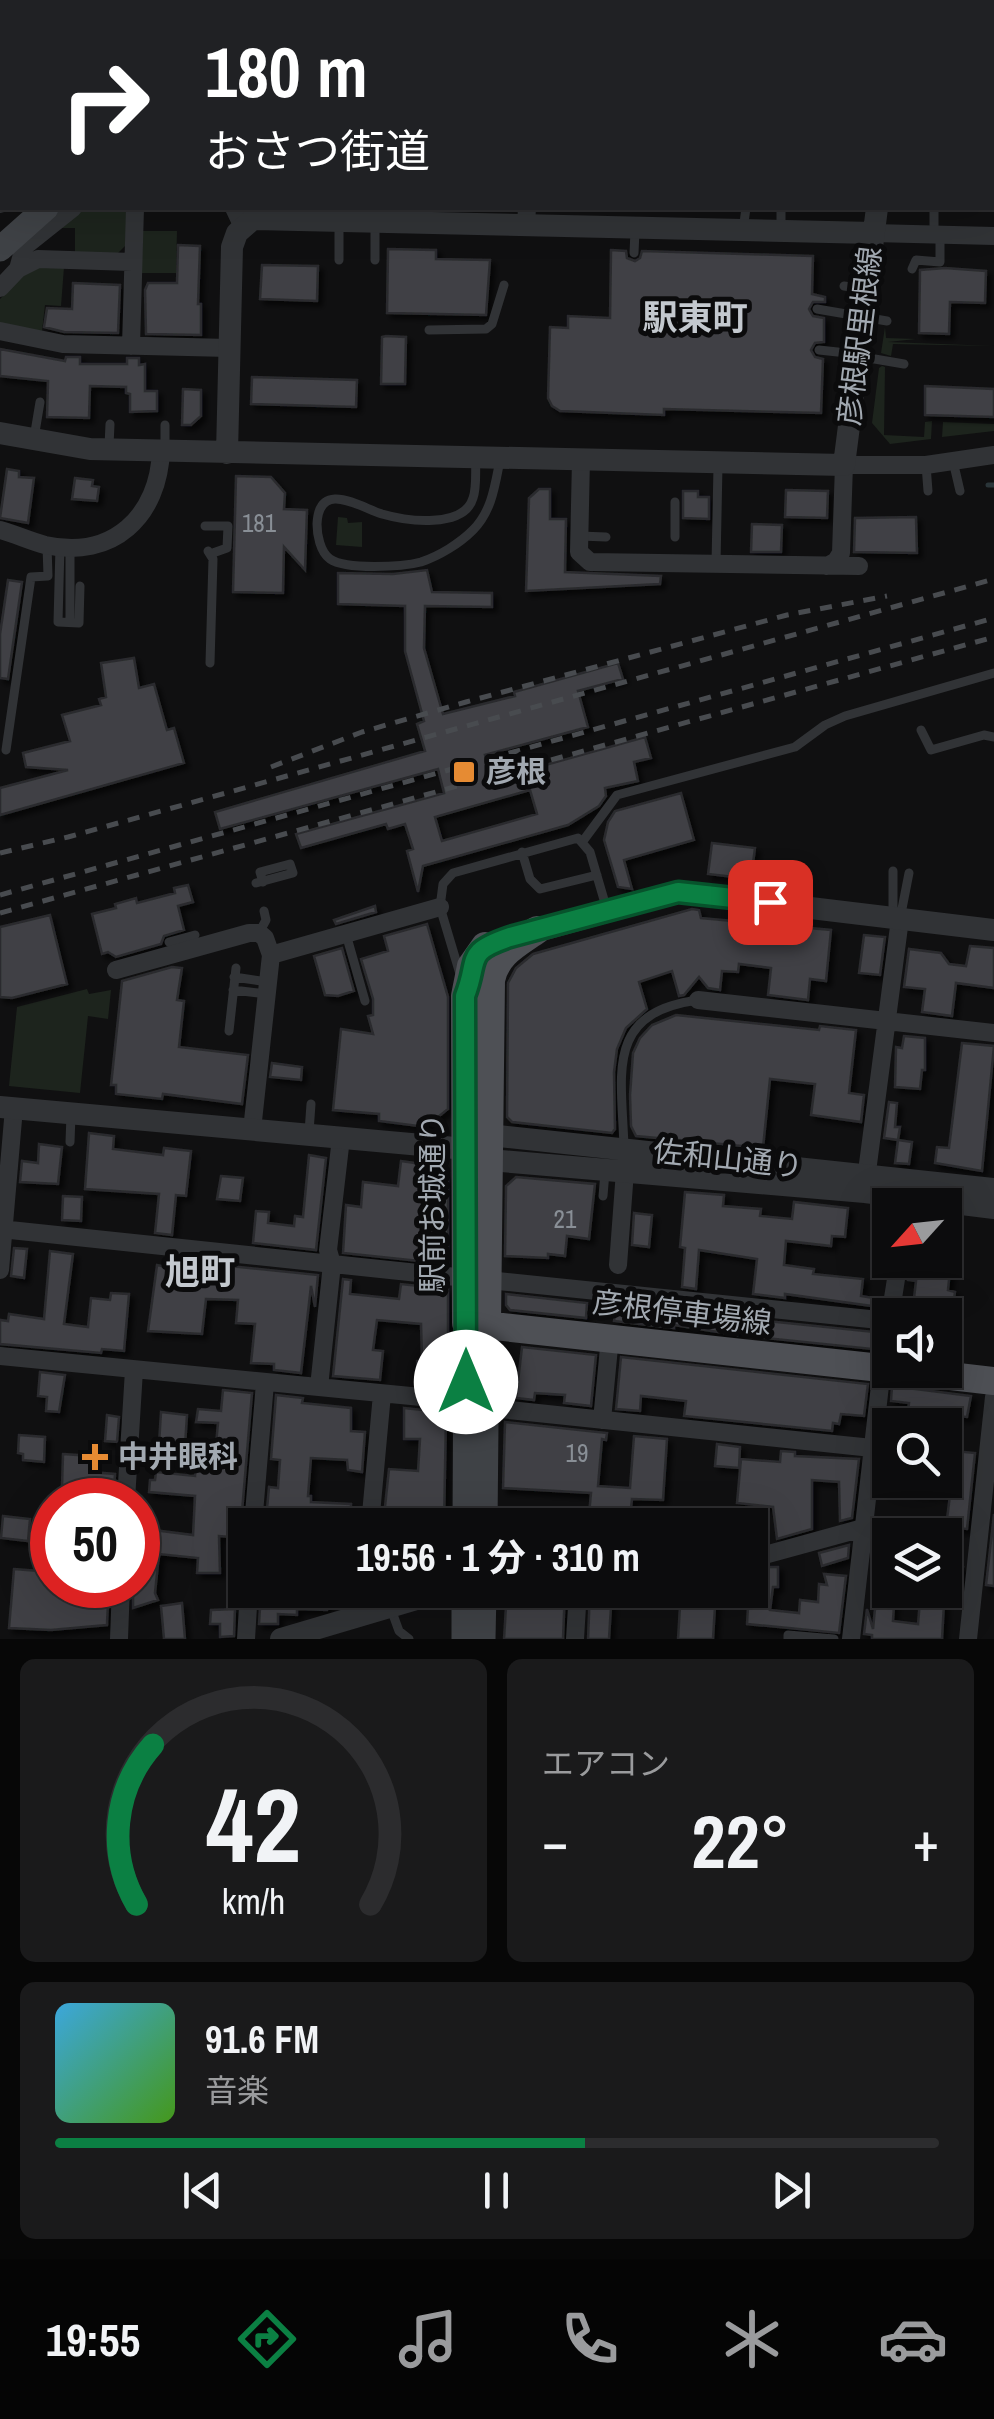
<!DOCTYPE html>
<html lang="ja">
<meta charset="utf-8">
<style>
body{margin:0;font-family:"Archivo Narrow","Noto Sans JP",sans-serif;background:#1a1a1b;color:#f1f3f6;height:100vh;display:flex;flex-direction:column;font-size:38px;white-space:nowrap}
*{box-sizing:border-box;margin:0}
p{font-size:32px;color:#9a9b9d}
.icon{flex:none;width:55px;height:55px;fill:none;stroke:currentColor;stroke-width:2;stroke-linecap:round;stroke-linejoin:round}
.map{position:relative;height:1639px;overflow:hidden}
.details{display:flex;flex-direction:column;gap:20px;padding:20px;background:#070707;flex:1}
.details>*{flex:none}
.top-card{position:absolute;left:0px;top:0px;width:995px;height:210px;box-shadow:0 10px 40px #0002,0 0 0 2px #2c2c2e;background:#202124;color:#fff;overflow:hidden}
.needle{width:65px;rotate:243deg}
.buttons{position:absolute;left:872px;top:1188px;display:grid;gap:20px}
.buttons a{display:grid;place-items:center;width:90px;height:90px;border-radius:0px;background:#0c0c0d;box-shadow:0 10px 40px #0002,0 0 0 2px #2c2c2e;font-size:50px}
.speed{position:absolute;left:30px;top:1478px;display:flex;gap:20px;font-size:50px;font-weight:700;text-align:center}
.speed>*{display:grid;place-content:center;width:130px;height:130px;border-radius:50%;background:#0c0c0d;box-shadow:0 10px 40px #0002,0 0 0 2px #2c2c2e;line-height:1}
.speed .limit{border:15px solid #d22;background:#fff;color:#111}
.pin{position:absolute;display:grid;place-items:center;width:85px;height:85px;color:#fff;margin:-42px;border-radius:20px;box-shadow:0 5px 15px #0006}
.me{position:absolute;width:110px;margin:-55px;rotate:0deg;stroke-linejoin:round;filter:drop-shadow(0 0 8px #0008)}
.turn{display:flex;align-items:center;gap:35px;height:210px;padding:0 40px;font-size:45px}
.turn .icon{width:130px;height:130px;stroke-width:2.5}
.turn b{display:block;font-size:70px;line-height:85px}
.big{font-size:75px;font-weight:700;line-height:1.1}
.details .widget{flex:1;display:flex;flex-direction:column;justify-content:center;gap:15px;min-width:0;padding:0 35px;border-radius:15px;background:#1a1a1b}
.details .dial{align-items:center;gap:0}
.dial svg{height:260px;overflow:visible;fill:none;stroke:#2c2c2e;stroke-width:7;stroke-linecap:round;text-anchor:middle}
.dial text{fill:#f1f3f6;stroke:none}
.song{display:flex;align-items:center;gap:30px}
.cover{width:120px;height:120px;border-radius:15px;background:linear-gradient(135deg,hsl(200 70% 55%),hsl(100 70% 35%))}
.played{height:10px;border-radius:5px;background:linear-gradient(90deg,#0b8043 60%,#2c2c2e 60%)}
.keys{display:flex;justify-content:space-around;direction:ltr}
.heat{display:flex;justify-content:space-between;align-items:center;font-size:55px;direction:ltr}
.details .tiles{flex:1;display:grid;gap:20px;grid-template-columns:1fr 1fr}
.widget:last-child{grid-column:span 2}
.trip{position:absolute;left:228px;top:1508px;width:540px;height:100px;border-radius:0px;background:#0c0c0d;box-shadow:0 10px 40px #0002,0 0 0 2px #2c2c2e;font-weight:700;line-height:100px;text-align:center}
.tabs{display:flex;height:160px;justify-content:space-around;align-items:center;background:#050505;color:#9a9b9d}
.tabs .icon{width:70px;height:70px}
.tabs .active{color:#0b8043}
.tabs b{font-size:45px;color:#f1f3f6}
.map>svg:first-child{display:block}
</style>
<div class="map">
<svg width="994" height="1639" viewBox="0 0 994 1639">
<defs>
<filter id="shadow"><feDropShadow dx="4.5" dy="4.5" stdDeviation="2.5" flood-color="#0009"/></filter>
</defs>
<rect width="100%" height="100%" fill="#101011"/>
<path fill="#1d241d" d="M84,208H128L127,244L117,254L75,252V228H59Z
M143,231H177L176,273H141Z
M38,266L64,267L61,306L45,305L42,331L0,324V299L27,271Z
M885,327L886,338L916,339L888,342L994,346L893,344L891,356L881,353Z
M882,366L885,367L884,435L924,437L925,422L932,421L931,439L890,444L872,423L879,368Z
M943,422L994,424V431L942,437Z
M338,517L347,518L348,523L362,522V547L336,545Z
M87,989L89,994L111,990L108,1019L88,1016L80,1093L9,1086L17,1007Z"/>
<g fill="none" stroke-linecap="round" stroke-linejoin="round">
<path stroke="#2a3539" stroke-width="5" d="M988,485H994"/>
</g>
<path fill="#3f4044" stroke="#2a2b2d" stroke-width="2.5" fill-rule="evenodd" filter="url(#shadow)" d="M178,245L200,246L198,304H201V335L146,334L145,290L148,283H177Z
M388,249L436,250V259L490,260L486,315L387,313Z
M611,250L626,251L627,258L635,261L640,258L642,251L813,256L812,294L825,297V302H813L809,309L813,316L824,318V342L815,343L811,350L815,357L823,359L821,413L664,409V415L560,411L552,406L548,398L550,327L568,328V316L610,318Z
M262,265L318,266L317,301L260,299Z
M945,268L986,271L985,303L950,302L949,334L919,333L920,270Z
M73,283L120,285L118,333L64,332L44,327L47,308L72,309Z
M386,336L406,337L405,384H381L382,337Z
M0,349L65,361L66,357H80V364H127V358H139V365L145,364V391H157V411L130,412V394L126,393V387L90,386L89,418L47,417L48,381L0,376Z
M252,377L357,380L356,407L251,404Z
M925,386L994,389V417L925,415Z
M183,389L201,390V416L191,425H182Z
M7,469L19,471V477L34,478L28,523L0,518Z
M236,476L271,477L285,493L284,509L307,510L305,570L284,547L283,593L233,592Z
M75,478L93,480L92,486L99,487L97,501L72,499Z
M539,489H550V519H566L565,572L661,576L660,584L526,591L529,498Z
M786,490L828,491L827,518L785,517Z
M683,491H698V497H709V519L683,518Z
M916,517L917,553L854,552L855,518Z
M752,524L782,525L781,552H751Z
M427,570L432,592L492,593V607L425,606L424,648L443,714L515,696L514,692L618,663L623,679L578,691L588,727L485,755L492,780L645,737L651,758L634,762L638,781L605,788L606,796L599,806L568,825L423,866L418,892L407,851L413,849L405,824L388,829L386,824L301,848L296,834L444,793L438,769L220,829L215,812L425,751L417,724L424,721L405,651V606L338,604V573L393,574ZM530,790L537,814L442,841L435,817Z
M8,580L22,582L8,679L0,678V634Z
M134,658L139,688L154,684L167,730L174,728L184,763L0,815V788L68,770L26,767L23,753L70,741L62,715L101,705L99,699L106,697L101,663Z
M681,793L694,840L624,860L632,889L618,887L604,840L608,822L615,811Z
M712,843L755,848L751,879L708,874Z
M188,885L193,902L178,906L184,930L164,936L161,944L116,957L108,952L102,954L92,914L116,908L115,904L136,898L137,903L175,893L174,888Z
M375,906L376,912L336,924L334,920Z
M692,909L699,910L701,918L831,930L826,981L810,979L808,1000L768,995L771,968L739,964L738,972L722,971L720,990L708,988L699,977L684,995L679,996L672,971L639,982L647,1009L626,1028L617,1049L614,1072L615,1129L612,1133L512,1122L507,1117L508,983L516,968L533,954Z
M50,915L67,984L12,998L0,997V927Z
M427,924L448,997V1109L426,1127L379,1121V1114L333,1110L341,1029L373,1034L368,1016L373,1015V999L361,959L388,951L384,936Z
M864,935L885,937L880,975L859,973Z
M970,946L994,948V988L956,983L952,1016L922,1012L925,989L904,987L909,949L941,953L949,964L966,966Z
M342,948L354,991L338,996L325,995L314,956Z
M172,967L182,968L177,1000L184,1001L179,1047L248,1055L242,1104L163,1094L162,1099L116,1094V1085H111L122,981Z
M676,1015L819,1030L820,1026L856,1030L849,1093L864,1095L861,1122L811,1115L815,1084L770,1079L763,1148L636,1136L631,1126L630,1095L633,1053L640,1038L652,1025Z
M904,1036L925,1038V1070H922L920,1089L895,1087L896,1047L902,1048Z
M962,1043L994,1046L982,1171L935,1163L937,1147L949,1148Z
M272,1063L302,1067L301,1080L270,1077Z
M889,1102L897,1103L895,1127H900L898,1140L884,1138Z
M89,1133L114,1136L113,1149L163,1155L164,1148L191,1151L186,1196L176,1195L172,1235L155,1233L159,1194L85,1189Z
M898,1140L912,1142L909,1164L895,1163Z
M39,1144L62,1147L58,1184L20,1182L22,1161L38,1163Z
M309,1155L326,1158L316,1250L253,1243L256,1211L269,1212L268,1223L294,1226L295,1216L303,1217Z
M401,1161L436,1166L448,1179V1264L343,1253L346,1205L361,1207L363,1182L398,1186Z
M221,1176L243,1178L240,1201L217,1199Z
M516,1177L595,1184L589,1239L567,1236L565,1256L548,1254V1258L505,1256L506,1186Z
M685,1192L724,1195L723,1206L761,1209L760,1216L792,1219L794,1202L848,1208L845,1237L832,1236L831,1246L786,1241L784,1265L814,1269L813,1274L863,1279L861,1296L880,1299L879,1307L785,1294V1298L753,1294L757,1259L699,1250L696,1289L682,1287L685,1248L680,1247Z
M63,1196L82,1197L81,1221L62,1220Z
M634,1213L652,1215L649,1247L632,1245Z
M14,1248L27,1249L24,1278L11,1276Z
M50,1251L73,1254L64,1324L88,1327L91,1298L110,1300L111,1293L129,1294L124,1351L102,1349L101,1353L0,1344V1320L8,1321L9,1314L44,1319Z
M172,1260L318,1275L315,1307L311,1286L301,1373L274,1370V1364L251,1363L255,1324L236,1323L238,1300L206,1299L202,1334L148,1331L157,1265L171,1268Z
M911,1260H951L948,1290L955,1292L952,1315H912L916,1281L908,1280Z
M343,1279L351,1280L350,1294L399,1299L401,1284L448,1289V1387L418,1384L417,1361L422,1360L421,1324L377,1320L373,1350L383,1351L380,1380L333,1376Z
M506,1294L587,1303L586,1318L510,1310L506,1305Z
M616,1306L738,1318L737,1335L674,1325V1328L614,1321Z
M767,1321L875,1332L872,1349L765,1338Z
M522,1347L596,1355L591,1406L564,1403L565,1395L535,1393L534,1400L516,1398Z
M621,1357L868,1384L864,1416L841,1414L839,1424L833,1423L832,1431L684,1416L686,1401L641,1396L640,1411L616,1409Z
M40,1372L65,1375L59,1412L46,1411L47,1397L38,1396Z
M892,1386L971,1396L967,1417L930,1413L927,1425H906L909,1403L891,1401Z
M223,1390L252,1393L241,1524L245,1538L219,1536L220,1573H197L198,1558L159,1554L155,1593L158,1600L133,1608V1588L138,1586V1528L193,1535L195,1496L149,1492L150,1480H155L156,1472L195,1476L197,1453L215,1455L218,1423L196,1422L198,1409L221,1411Z
M276,1395L303,1398L302,1403L351,1408V1431L365,1432L362,1472L348,1470L347,1460L311,1458L308,1496H311V1502L351,1504L350,1525H279L280,1515L276,1514L275,1509H267L269,1487L278,1488L280,1460L271,1459Z
M404,1408L442,1412L446,1416L444,1525H383L389,1469L418,1471L420,1439H404Z
M161,1412L187,1415L185,1446L159,1444Z
M107,1415L119,1417L117,1442L105,1441Z
M505,1422L607,1433L606,1440L602,1439L598,1486L630,1488L634,1436L667,1439L663,1500L632,1499L630,1517L620,1516L619,1525H588L591,1493L503,1488Z
M19,1435L45,1437L44,1462L23,1460V1454L18,1453Z
M717,1444L740,1447L739,1468L715,1466Z
M945,1450L975,1453L967,1529L946,1527L950,1495L912,1492L913,1480H945Z
M781,1451L795,1452V1456L859,1459L852,1518L840,1521L839,1482L812,1480V1529L777,1539L773,1507L737,1503L741,1459L780,1462Z
M63,1454L92,1456L91,1472L115,1474L114,1492L62,1486Z
M682,1510L730,1512V1525H681Z
M994,1514V1586L986,1585Z
M3,1516L30,1519L28,1541L1,1538Z
M849,1545L848,1558L822,1566L819,1553Z
M881,1547H890V1590H895L893,1621L918,1624L920,1600L944,1603L942,1639H872V1635L864,1634L867,1609L873,1629Z
M945,1565L963,1567L961,1583L945,1581Z
M769,1567H778V1587H773L770,1610L799,1613L800,1600L818,1602L819,1584L827,1585L824,1574L846,1576L839,1633L747,1624L750,1571Z
M14,1569L52,1572V1585H88L87,1600L108,1602L107,1625L51,1630L9,1628Z
M261,1590H328L327,1610L297,1609V1615L278,1614V1624H259Z
M507,1590H565L563,1639H504Z
M590,1590H612L609,1639H588Z
M681,1590H716L713,1639H678Z
M182,1603L185,1639H164L161,1606Z
M235,1609L234,1636L220,1637V1624H210L211,1610Z"/>
<g fill="none" stroke-linecap="round" stroke-linejoin="round">
<path stroke="#313336" stroke-width="9" d="M584,0L585,2
M713,0L714,2
M860,2V0
M375,223V260
M781,228V210
M743,230L746,208
M934,233V211
M634,253L635,231
M339,260V222
M912,269L916,260L940,262V235
M844,286L866,289
M817,309L887,321
M429,330L486,329L492,324L504,285
M819,350L856,354
M857,356L904,364
M165,425V447
M34,438L40,402
M109,446L110,424
M476,460C475,472 477,487 473,498C464,529 406,521 382,514C360,507 319,479 317,524C317,534 320,552 330,559C346,570 402,567 421,562C439,556 459,544 473,530C492,511 495,485 500,460
M953,461L960,491
M926,465L928,491
M205,526H228L227,548L210,554
M580,536L606,537
M675,537V502
M60,546L58,622L79,623L80,586
M208,551L213,559L210,663
M716,564L718,466
M70,622V549
M921,730L931,750L984,735L994,737
M6,750L31,577L48,576L47,546
M583,841L617,795L795,747L825,725L845,716L994,673
M522,852L530,879L540,889L597,875
M893,871V916
M256,883L293,873L290,864L260,872L263,882
M900,919L909,873
M259,933L266,920L264,911
M346,934L365,1001
M169,942L195,935
M460,974L440,907L443,884L453,873L578,838L590,852L607,910
M234,977L268,982
M233,990L267,994
M229,1031L236,968
M309,1132L311,1104
M70,1142L71,1115
M624,1148C622,1074 604,1013 698,1000
M603,1196L605,1172
M391,1609L399,1631L409,1639
M788,1639V1635L834,1639"/>
<path stroke="#313336" stroke-width="18" d="M336,2L339,0
M0,204L2,202
M234,208L242,225
M526,224L527,208
M873,233L994,236
M18,269L24,247L73,208
M0,288L18,269L38,259L132,262
M0,331L63,344L229,348
M131,346L135,208
M581,459L579,552L590,562L859,566
M0,530C15,534 30,541 45,545C113,560 159,516 161,450
M827,566L836,561L841,553L844,465H926L994,455
M271,955L440,907
M116,970L249,933H259L265,938L271,955L252,1130
M698,1000L994,1033
M865,1187L900,919
M0,1229L466,1278
M618,1265L625,1171
M0,1270L14,1108
M488,1280L889,1321
M0,1356L452,1400L500,1409L872,1448
M319,1387L332,1264L328,1250L341,1138
M602,1420L610,1337
M126,1500L134,1370
M253,1525L265,1383
M370,1525L382,1394
M750,1559L863,1528
M366,1590L370,1612
M119,1639L121,1585
M246,1639L249,1590
M575,1639L578,1590
M851,1639L882,1368L899,1260
M968,1639L994,1397"/>
<path stroke="#313336" stroke-width="22" d="M896,2V0
M0,433L90,449L844,465L877,208
M227,453L232,247L237,233L253,219L873,233
M485,946L678,892L994,930
M0,1107L466,1149L489,1160L865,1192L994,1208
M477,1142L489,1135L994,1189
M281,1639L447,1590"/>
<path stroke="#3f4246" stroke-width="25" d="M138,0V2
M0,249L46,208
M465,1525L466,1323
M485,1525L487,1324
M464,1639V1590
M483,1639L484,1590"/>
<path stroke="#4e5055" stroke-width="28" d="M485,946L471,966L465,996L466,1323L890,1369
M487,1324L491,980C496,954 517,944 537,930
M898,1370L994,1381"/>
<path stroke="#56595e" stroke-width="28" d="M421,2L426,0
M0,71H2"/>
<path stroke="#484b4f" stroke-width="5" stroke-dasharray="12 10" stroke-linecap="butt" d="M271,767L362,732L466,702L787,615L887,596
M0,853L68,837L994,579
M0,895L994,618
M0,913L994,637"/>
</g>
<g fill="none" stroke-linecap="round" stroke-linejoin="round">
<defs>
<path id="route" d="M466,1382L465,996C480,958 463,953 510,937L678,892L770,902"/>
</defs>
<use href="#route" stroke="#07532c" stroke-width="25"/>
<use href="#route" stroke="#0b8043" stroke-width="18"/>
</g>
<g fill="#e68b33" stroke="#0b0b0c" stroke-width="4">
<rect x="452" y="760" width="24" height="24" rx="5"/>
<path d="M90 1442h10v10h10v10h-10v10h-10v-10h-10v-10h10z"/>
</g>
<g text-anchor="middle" stroke-width="10" stroke-linejoin="round" paint-order="stroke">
<g font-size="25" fill="#898f96">
<text x="259" y="532">181</text>
<text x="565" y="1228">21</text>
<text x="577" y="1462">19</text>
</g>
<g font-size="30" fill="#a2a9b1" stroke="#0b0b0c">
<text transform="translate(860 336) rotate(-83)" y="10">彦根駅里根線</text>
<text transform="translate(728 1159) rotate(6)" y="10">佐和山通り</text>
<text transform="translate(433 1203) rotate(-90)" y="10">駅前お城通り</text>
<text transform="translate(682 1313) rotate(7)" y="10">彦根停車場線</text>
</g>
<g font-size="30" font-weight="bold" fill="#a2a9b1" stroke="#0b0b0c" text-anchor="start">
<text x="486" y="782">彦根</text>
<text x="118" y="1467">中井眼科</text>
</g>
<g font-size="35" font-weight="bold" fill="#c3c8ce" stroke="#0b0b0c">
<text x="695" y="330">駅東町</text>
<text x="200" y="1284">旭町</text>
</g>
</g>
</svg>
<div class="buttons">
<a><svg class="needle" viewBox="-14 -14 28 28"><path d="M0-13l5 13h-10z" fill="#e53935"/><path d="M0 13l5-13h-10z" fill="#9a9b9d"/></svg></a>
<a><svg class="icon" aria-label="sound" viewBox="0 0 24 24"><path d="M4 9h4l5-4v14l-5-4H4zM17 9q2 3 0 6"/></svg></a>
<a><svg class="icon" aria-label="search" viewBox="0 0 24 24"><circle cx="10" cy="10" r="6"/><path d="M15 15l6 6"/></svg></a>
<a><svg class="icon" aria-label="layers" viewBox="0 0 24 24"><path d="M12 4l9 5-9 5-9-5zM3 14l9 5 9-5"/></svg></a>
</div>
<div class="speed"><div class="limit">50</div></div>
<div class="pin" style="left:770px;top:902px;background:#d93025"><svg class="icon" aria-label="arrive" viewBox="0 0 24 24"><path d="M6 21V4h12l-3 4 3 4H6"/></svg></div>
<svg class="me" style="left:466px;top:1382px" viewBox="-20 -20 40 40"><circle r="19" fill="#fff"/><path d="M0-13L10 11 0 6-10 11z" fill="#0b8043"/></svg>
<div class="trip">19:56 · 1 分 · 310 m</div>
<div class="top-card">
<div class="turn"><svg class="icon" aria-label="right" viewBox="0 0 24 24"><path d="M7 20v-9h11M14 6l5 5-5 5"/></svg><div><b>180 m</b>おさつ街道</div></div>
</div>
</div>
<section class="details">
<div class="tiles">
<div class="widget dial"><svg viewBox="0 0 100 80">
<path d="M14 69A42 42 0 1 1 86 69"/>
<path d="M14 69A42 42 0 0 1 19 20" stroke="#0b8043"/>
<text x="50" y="56" font-size="32" font-weight="700">42</text>
<text x="50" y="72" font-size="11">km/h</text>
</svg></div>
<div class="widget"><p>エアコン</p>
<div class="heat"><a>−</a><b class="big">22°</b><a>+</a></div>
</div>
<div class="widget">
<div class="song"><i class="cover"></i><div><b>91.6 FM</b><p>音楽</p></div></div>
<div class="played"></div>
<div class="keys"><svg class="icon" aria-label="previous" viewBox="0 0 24 24"><path d="M18 5L8 12l10 7zM5 5v14"/></svg><svg class="icon" aria-label="pause" viewBox="0 0 24 24"><path d="M8 5v14M16 5v14"/></svg><svg class="icon" aria-label="next" viewBox="0 0 24 24"><path d="M6 5l10 7-10 7zM19 5v14"/></svg></div>
</div>
</div>
</section>
<nav class="tabs">
<b>19:55</b>
<svg class="icon active" aria-label="directions" viewBox="0 0 24 24"><path d="M12 3l9 9-9 9-9-9zM9 14v-3h6M13 9l2 2-2 2"/></svg>
<svg class="icon" aria-label="music" viewBox="0 0 24 24"><path d="M9 18V5l10-2v13"/><circle cx="6" cy="18" r="3"/><circle cx="16" cy="16" r="3"/></svg>
<svg class="icon" aria-label="phone" viewBox="0 0 24 24"><path d="M5 4h4l2 5-3 2q2 4 5 5l2-3 5 2v4C11 20 4 13 5 4z"/></svg>
<svg class="icon" aria-label="climate" viewBox="0 0 24 24"><path d="M12 3v18M4 7l16 10M4 17L20 7"/></svg>
<svg class="icon" aria-label="car" viewBox="0 0 24 24"><path d="M5 17H2v-5l4-1 3-4h7l3 4 3 1v5h-3M9 17h6M6 11h13"/><circle cx="7" cy="17" r="2"/><circle cx="17" cy="17" r="2"/></svg>
</nav>
